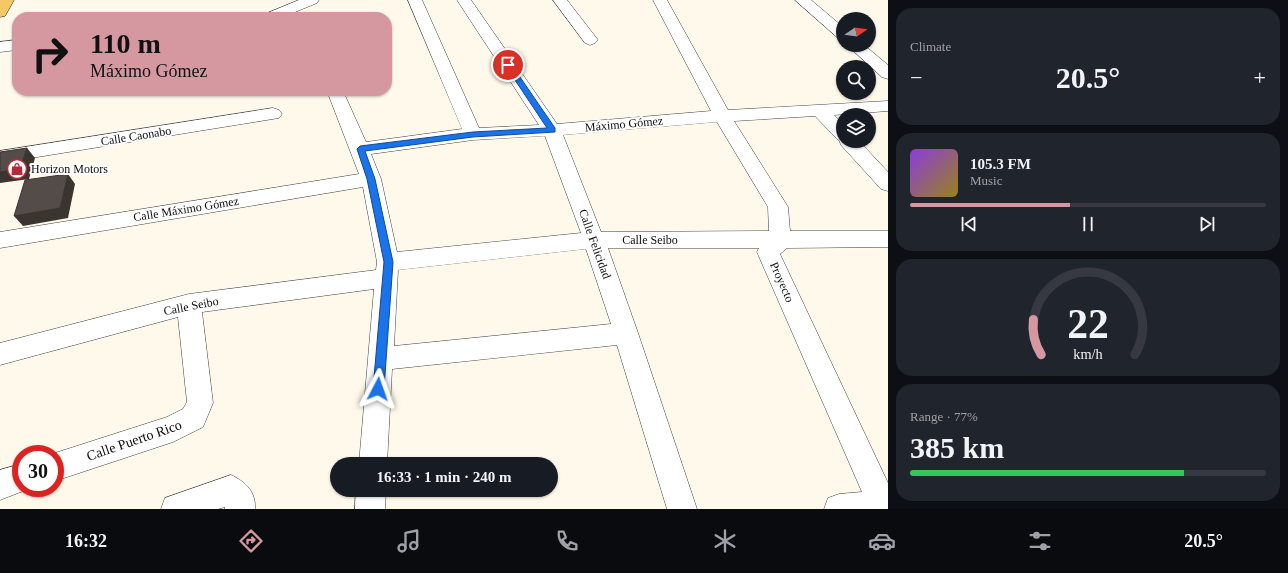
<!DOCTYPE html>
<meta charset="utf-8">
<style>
body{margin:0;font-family:Georgia,serif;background:#20242c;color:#f1f3f6;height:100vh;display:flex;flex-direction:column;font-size:15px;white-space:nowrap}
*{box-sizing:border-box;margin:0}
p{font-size:13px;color:#9ea1a6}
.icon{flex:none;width:22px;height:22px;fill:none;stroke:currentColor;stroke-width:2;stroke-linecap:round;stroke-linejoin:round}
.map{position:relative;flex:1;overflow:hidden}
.sheet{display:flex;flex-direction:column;gap:8px;padding:8px;background:#0d0f14;width:400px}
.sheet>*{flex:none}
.guide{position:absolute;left:12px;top:12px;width:380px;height:84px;border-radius:16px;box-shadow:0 1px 3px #0004;background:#d698a0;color:#111;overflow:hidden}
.needle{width:26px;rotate:77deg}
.tools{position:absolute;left:836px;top:12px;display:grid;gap:8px}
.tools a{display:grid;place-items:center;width:40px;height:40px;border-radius:50%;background:#171b24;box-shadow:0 1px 3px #0004;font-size:20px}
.speed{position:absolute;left:12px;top:445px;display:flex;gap:8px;font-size:20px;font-weight:700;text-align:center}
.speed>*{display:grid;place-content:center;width:52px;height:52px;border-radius:50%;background:#171b24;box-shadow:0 1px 3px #0004;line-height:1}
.speed .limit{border:6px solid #d22;background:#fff;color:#111}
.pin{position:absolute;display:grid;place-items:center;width:34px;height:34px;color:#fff;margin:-17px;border:2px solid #fff;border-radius:50%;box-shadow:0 1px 4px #0007}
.me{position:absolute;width:44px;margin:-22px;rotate:4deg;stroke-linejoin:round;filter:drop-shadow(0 0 3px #0008)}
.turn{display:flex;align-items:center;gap:14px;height:84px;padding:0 12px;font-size:18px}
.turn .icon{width:52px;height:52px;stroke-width:2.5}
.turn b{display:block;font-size:28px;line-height:34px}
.big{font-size:30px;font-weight:700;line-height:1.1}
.sheet .widget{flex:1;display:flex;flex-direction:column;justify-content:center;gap:6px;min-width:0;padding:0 14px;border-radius:16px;background:#20242c}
.sheet .dial{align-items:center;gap:0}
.dial svg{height:104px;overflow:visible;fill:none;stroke:#363941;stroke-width:7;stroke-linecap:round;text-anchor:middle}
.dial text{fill:#f1f3f6;stroke:none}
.song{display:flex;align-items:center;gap:12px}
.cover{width:48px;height:48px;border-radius:6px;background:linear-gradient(135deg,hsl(270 70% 55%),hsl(50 70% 35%))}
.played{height:4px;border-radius:2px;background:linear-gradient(90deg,#d698a0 45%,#363941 45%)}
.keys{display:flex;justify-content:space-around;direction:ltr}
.heat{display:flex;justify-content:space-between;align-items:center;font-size:22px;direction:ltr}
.charge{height:6px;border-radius:3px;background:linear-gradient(90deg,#34c759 77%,#363941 0)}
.trip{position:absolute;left:330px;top:457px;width:228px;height:40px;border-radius:20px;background:#171b24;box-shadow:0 1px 3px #0004;font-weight:700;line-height:40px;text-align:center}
.tab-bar{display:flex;height:64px;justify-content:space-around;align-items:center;background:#090b0e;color:#9ea1a6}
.tab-bar .icon{width:28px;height:28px}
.tab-bar .on{color:#d698a0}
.tab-bar b{font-size:18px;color:#f1f3f6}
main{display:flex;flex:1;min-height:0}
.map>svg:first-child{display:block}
</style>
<main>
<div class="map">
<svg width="888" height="509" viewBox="0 0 888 509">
<rect width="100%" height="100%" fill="#fef9ea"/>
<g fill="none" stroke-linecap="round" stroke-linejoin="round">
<defs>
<path id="minor" d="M299,0H319L317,3L283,17H263L265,14Z
M408,0H422L479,128L539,125L457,0H471L557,124L711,111L653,0H667L728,110L888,101V111L834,115L843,124V141H859L888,172V191L881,189L841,145L839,140L837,139L815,116L734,121L788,207L790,231H888V247L787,248L780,254L888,483V509H824L828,498L839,494L862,492L757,252L759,248H608L638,333L697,509H667L617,345L392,369L387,464H359L374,289L202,312L213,403L203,427L173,442L55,481V454H52L167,417L183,409L187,402L178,317L0,365V343L189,294L376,270L377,262L363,187L0,248V232L359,174L327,91H343L366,142L462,129ZM717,122L768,207L769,231L601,232L563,135ZM545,136L581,233L397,252L381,179L371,154L473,140ZM586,249L611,324L394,346L398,270Z
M553,0H567L598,40L595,43L590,45L585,43Z
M795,0H811L843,27V40L838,38Z
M17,40V50L0,52V42Z
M847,45H864L888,65V79L882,77Z
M273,108L279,110L282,114L279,118L0,163V151Z
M21,464V488H31L0,500V470Z
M231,475C246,482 256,492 255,509H225V507L218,509H161L165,498Z
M356,490H386L385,509H355Z"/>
<path id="major" d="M0,0H14L5,16L0,17Z"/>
</defs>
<use href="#minor" stroke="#3e3e3e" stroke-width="1"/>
<use href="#major" stroke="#1c1c1c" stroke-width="1"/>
<use href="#minor" fill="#fff" fill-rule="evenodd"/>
<use href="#major" fill="#f4c965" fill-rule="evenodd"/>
</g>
<path fill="#3b3532" d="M27,148L35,158L29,179L0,183V172Z
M68,174L75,184L68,218L23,226L14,216Z"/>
<path fill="#544c48" stroke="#3b3532" d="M27,148L20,169L0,172V152Z
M68,174L60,208L14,216L25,180Z"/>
<path fill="#1a73e8" stroke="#114b97" d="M506,64H511L555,128V132L473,137L365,151L375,179L393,262L384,389L382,392L378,394L374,392L373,389L384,262L367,179L357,149L360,146L473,132L547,128L505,65Z"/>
<defs>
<symbol id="shop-ring" viewBox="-11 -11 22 22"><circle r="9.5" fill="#fff" stroke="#b62938" stroke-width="1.5"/><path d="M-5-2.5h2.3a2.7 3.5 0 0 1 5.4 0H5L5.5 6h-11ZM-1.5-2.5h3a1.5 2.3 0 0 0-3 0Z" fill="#b62938"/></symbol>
</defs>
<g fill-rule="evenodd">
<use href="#shop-ring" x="6" y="158" width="22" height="22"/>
</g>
<g text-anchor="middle" stroke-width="4" stroke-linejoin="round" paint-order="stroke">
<g font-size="12" fill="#0b0b0b" stroke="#fff">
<text transform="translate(624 124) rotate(-5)" y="4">Máximo Gómez</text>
<text transform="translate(136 136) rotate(-9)" y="4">Calle Caonabo</text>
<text transform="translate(186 209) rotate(-9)" y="4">Calle Máximo Gómez</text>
<text x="650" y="244">Calle Seibo</text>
<text transform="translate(595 244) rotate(70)" y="4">Calle Felicidad</text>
<text transform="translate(782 282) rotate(66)" y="4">Proyecto</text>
<text transform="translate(191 306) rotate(-11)" y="4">Calle Seibo</text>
</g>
<g font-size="12" fill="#0b0b0b" stroke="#fff" text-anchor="start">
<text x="31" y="173">Horizon Motors</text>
</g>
<g font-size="14" fill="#0b0b0b" stroke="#fff">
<text transform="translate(134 440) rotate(-19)" y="5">Calle Puerto Rico</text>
</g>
</g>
</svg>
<div class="tools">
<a><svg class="needle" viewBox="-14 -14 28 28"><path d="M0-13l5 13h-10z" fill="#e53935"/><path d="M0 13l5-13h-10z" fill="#9ea1a6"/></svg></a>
<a><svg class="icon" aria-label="search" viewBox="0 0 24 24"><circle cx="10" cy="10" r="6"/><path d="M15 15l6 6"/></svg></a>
<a><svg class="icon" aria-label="layers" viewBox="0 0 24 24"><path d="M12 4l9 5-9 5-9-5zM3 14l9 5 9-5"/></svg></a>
</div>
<div class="speed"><div class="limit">30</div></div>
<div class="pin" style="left:508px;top:65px;background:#d93025"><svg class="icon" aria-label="arrive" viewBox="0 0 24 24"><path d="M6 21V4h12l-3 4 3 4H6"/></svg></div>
<svg class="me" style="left:378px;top:389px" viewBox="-20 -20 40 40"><path d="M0-17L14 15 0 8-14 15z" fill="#1a73e8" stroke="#fff" stroke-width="4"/></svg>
<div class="trip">16:33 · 1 min · 240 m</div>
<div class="guide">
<div class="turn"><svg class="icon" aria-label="right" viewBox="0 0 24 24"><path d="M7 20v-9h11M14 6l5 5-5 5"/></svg><div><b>110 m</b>Máximo Gómez</div></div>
</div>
</div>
<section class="sheet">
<div class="widget"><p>Climate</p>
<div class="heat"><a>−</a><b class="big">20.5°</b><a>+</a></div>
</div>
<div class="widget">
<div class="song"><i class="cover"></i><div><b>105.3 FM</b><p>Music</p></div></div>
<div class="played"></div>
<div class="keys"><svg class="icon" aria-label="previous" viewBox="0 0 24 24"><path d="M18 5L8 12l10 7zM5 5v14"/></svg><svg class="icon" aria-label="pause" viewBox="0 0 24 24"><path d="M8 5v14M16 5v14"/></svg><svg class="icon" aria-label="next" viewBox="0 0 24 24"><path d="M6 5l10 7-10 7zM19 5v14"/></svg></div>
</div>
<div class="widget dial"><svg viewBox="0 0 100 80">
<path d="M14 69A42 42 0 1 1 86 69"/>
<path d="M14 69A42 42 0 0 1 8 42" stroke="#d698a0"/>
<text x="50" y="56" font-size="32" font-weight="700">22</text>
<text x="50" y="72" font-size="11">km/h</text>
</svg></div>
<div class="widget"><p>Range · 77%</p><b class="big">385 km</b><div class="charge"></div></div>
</section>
</main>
<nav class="tab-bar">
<b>16:32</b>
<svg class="icon on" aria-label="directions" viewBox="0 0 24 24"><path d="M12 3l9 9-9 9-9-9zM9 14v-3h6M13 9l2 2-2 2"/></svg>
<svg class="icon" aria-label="music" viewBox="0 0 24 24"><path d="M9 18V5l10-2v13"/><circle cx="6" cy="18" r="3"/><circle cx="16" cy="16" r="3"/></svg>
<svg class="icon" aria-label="phone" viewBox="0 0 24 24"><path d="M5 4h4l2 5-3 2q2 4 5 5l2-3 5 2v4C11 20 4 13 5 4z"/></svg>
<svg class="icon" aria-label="climate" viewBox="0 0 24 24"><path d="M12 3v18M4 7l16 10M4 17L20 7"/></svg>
<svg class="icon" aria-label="car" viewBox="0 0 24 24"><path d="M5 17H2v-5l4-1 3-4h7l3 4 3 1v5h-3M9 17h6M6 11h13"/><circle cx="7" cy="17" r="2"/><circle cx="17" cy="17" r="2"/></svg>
<svg class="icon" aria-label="filters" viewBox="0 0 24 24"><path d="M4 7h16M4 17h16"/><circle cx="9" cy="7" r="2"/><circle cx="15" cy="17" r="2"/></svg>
<b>20.5°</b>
</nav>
